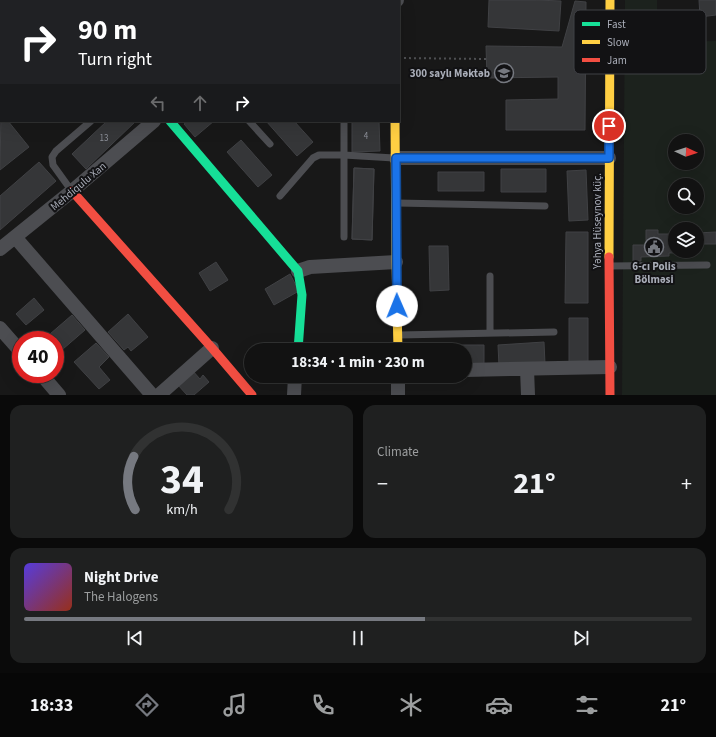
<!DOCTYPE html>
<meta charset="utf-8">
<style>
body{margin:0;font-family:"Source Sans 3",sans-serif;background:#1f2020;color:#f1f3f6;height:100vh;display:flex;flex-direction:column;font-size:15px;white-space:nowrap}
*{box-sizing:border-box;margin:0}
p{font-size:13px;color:#9c9e9f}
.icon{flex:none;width:22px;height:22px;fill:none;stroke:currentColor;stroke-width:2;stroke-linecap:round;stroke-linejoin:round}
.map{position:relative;height:395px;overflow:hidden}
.sheet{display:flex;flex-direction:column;gap:10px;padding:10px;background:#0a0a0a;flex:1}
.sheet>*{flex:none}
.banner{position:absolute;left:0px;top:0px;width:400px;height:122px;box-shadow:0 4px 16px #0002,0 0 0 1px #313232;background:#202124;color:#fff;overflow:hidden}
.needle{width:26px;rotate:93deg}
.buttons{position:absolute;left:668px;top:134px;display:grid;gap:8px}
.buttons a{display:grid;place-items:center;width:36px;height:36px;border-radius:50%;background:#121212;box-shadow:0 4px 16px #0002,0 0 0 1px #313232;font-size:20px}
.speed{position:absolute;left:12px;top:331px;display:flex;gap:8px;font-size:20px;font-weight:700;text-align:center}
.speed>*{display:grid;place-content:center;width:52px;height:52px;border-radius:50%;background:#121212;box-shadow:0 4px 16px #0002,0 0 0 1px #313232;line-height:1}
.speed .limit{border:6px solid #d22;background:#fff;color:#111}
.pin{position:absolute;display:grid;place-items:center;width:34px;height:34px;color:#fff;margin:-17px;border:2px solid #fff;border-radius:50%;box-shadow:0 1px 4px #0007}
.me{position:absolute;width:44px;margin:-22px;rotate:359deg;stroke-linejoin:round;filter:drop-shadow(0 0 3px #0008)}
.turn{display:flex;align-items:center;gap:14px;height:84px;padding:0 12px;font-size:18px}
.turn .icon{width:52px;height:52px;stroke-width:2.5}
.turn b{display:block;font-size:28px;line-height:34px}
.lanes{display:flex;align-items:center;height:38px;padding:0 12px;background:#0003;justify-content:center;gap:20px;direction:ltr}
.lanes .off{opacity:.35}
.big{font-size:30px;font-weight:700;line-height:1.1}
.sheet .card{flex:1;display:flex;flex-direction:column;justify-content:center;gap:6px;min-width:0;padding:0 14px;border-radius:12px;background:#1f2020}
.sheet .dial{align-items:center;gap:0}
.dial svg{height:104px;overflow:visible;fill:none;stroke:#313232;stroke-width:7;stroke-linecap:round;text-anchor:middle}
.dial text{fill:#f1f3f6;stroke:none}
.song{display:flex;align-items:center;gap:12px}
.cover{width:48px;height:48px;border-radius:6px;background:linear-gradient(135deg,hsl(250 70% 55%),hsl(10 70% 35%))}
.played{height:4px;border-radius:2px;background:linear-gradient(90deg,#767980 60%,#313232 60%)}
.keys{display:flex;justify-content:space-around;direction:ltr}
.heat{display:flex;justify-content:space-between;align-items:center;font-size:22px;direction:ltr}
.sheet .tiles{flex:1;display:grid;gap:10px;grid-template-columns:1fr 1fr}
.card:last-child{grid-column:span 2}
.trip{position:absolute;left:244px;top:343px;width:228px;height:40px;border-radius:20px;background:#121212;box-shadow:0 4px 16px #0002,0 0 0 1px #313232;font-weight:700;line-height:40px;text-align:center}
.tab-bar{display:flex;height:64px;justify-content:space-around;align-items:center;background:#070707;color:#9c9e9f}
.tab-bar .icon{width:28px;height:28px}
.tab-bar .active{color:#767980}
.tab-bar b{font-size:18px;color:#f1f3f6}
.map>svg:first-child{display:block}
</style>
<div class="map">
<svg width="716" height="395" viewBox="0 0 716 395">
<rect width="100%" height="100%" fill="#181818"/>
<path fill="#1c221d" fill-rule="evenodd" d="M625,0H657V42L716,41V395H622ZM675,141H697V163H675ZM675,185H697V207H675ZM675,229H697V251H675Z"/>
<path fill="#353638" stroke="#404144" d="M489,0H536L561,1L559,31L488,27Z
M699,0H716V15L700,17Z
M575,1L586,2L585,130H506V100L558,99V77L487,78L486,46L562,47Z
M1,112V121H8L29,147L0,170Z
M107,121H136L86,169L72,154Z
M188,121H214L195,137L184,124Z
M266,121H294L313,142L297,156Z
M352,121H379L380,151L352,152Z
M241,140L272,175L258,187L227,152Z
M39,162L56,181L0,230V196Z
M354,168L374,169L372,240L352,239Z
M354,168L374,169L372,240L352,239Z
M501,169H546V192H501Z
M586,170L588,220L569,221L567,171Z
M438,172H484V191H438Z
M646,230H658V234H675V251H697V248V252L669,253V256L641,257V261H633V245H646Z
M566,232H588V303H565Z
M716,232V244H697V233Z
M429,246H448L449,290L430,291Z
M216,262L228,280L210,291L199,273Z
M290,274L299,291L274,305L265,289Z
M34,298L44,310L26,325L16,314Z
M128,314L148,337L131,351L128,347L124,350L108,332Z
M72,315L85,330L63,349L50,334Z
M569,318H588V363H569Z
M544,342L545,364L499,366L498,345Z
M96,343L109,357L99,367L110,380L99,389L74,362Z
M439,345H484V368H465V350H439Z
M192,370L200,379L203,375L209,382L194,395H187L177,384Z"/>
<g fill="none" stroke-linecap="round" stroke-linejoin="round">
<path stroke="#4e4f52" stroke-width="2" stroke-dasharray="2 3" stroke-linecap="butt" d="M399,58L486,59"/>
<path stroke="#4c4d51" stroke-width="7" d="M229,1L230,0
M249,121L270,144
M344,121V237
M71,190L53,165L52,157L56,151L91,121
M280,196L313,158L319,155H344L394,158
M397,203L545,206
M609,266L707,265
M490,333V276
M399,335L554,332"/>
<path stroke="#4c4d51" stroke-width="14" d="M121,1L123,0
M290,1L291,0
M396,1L397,0
M396,158H609
M15,237L152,395
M0,249L72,191L154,121
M298,271L310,267L396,262
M0,328L21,352
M527,369L528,395
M465,370L610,367
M41,374L59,395
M398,376V395
M159,395L212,348
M294,395L295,376"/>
<path stroke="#16e098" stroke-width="9" d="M170,121L298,271L302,295L298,350"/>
<path stroke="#ffcf43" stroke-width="9" d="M395,121L396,262L398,350
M609,257L610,0"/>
<path stroke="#f24e42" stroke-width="9" d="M72,191L212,348L252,395
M609,257L610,395"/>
</g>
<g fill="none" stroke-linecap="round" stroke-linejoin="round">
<defs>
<path id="route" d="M397,306L396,158H609V126"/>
</defs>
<use href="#route" stroke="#114b97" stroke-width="10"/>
<use href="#route" stroke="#1a73e8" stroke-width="7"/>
</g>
<defs>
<symbol id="school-ring" viewBox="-11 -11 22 22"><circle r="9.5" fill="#121214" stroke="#767980" stroke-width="1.5"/><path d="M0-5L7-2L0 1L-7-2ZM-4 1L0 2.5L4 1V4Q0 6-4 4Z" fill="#767980"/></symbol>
<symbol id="civic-ring" viewBox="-11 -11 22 22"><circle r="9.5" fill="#121214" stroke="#767980" stroke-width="1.5"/><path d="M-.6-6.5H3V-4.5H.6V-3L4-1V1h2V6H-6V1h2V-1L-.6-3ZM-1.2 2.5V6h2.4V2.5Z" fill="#767980"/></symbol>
</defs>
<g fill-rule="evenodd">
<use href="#school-ring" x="493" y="62" width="22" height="22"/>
<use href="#civic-ring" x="643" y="236" width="22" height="22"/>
</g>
<g text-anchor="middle" stroke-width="4" stroke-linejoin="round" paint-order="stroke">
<g font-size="9" fill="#8c8f98">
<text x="366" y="139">4</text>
<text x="104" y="141">13</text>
</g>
<g font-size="11" font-weight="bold" fill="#a9adb8" stroke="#121214" text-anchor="end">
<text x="490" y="77">300 saylı Məktəb</text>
<text x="654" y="270" text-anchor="middle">6-cı Polis<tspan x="654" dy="13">Bölməsi</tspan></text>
</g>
<g font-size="11" fill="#a9adb8" stroke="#121214">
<text transform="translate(78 186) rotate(-40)" y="4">Mehdiqulu Xan</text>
<text transform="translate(597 221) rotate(-90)" y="4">Yəhya Hüseynov küç.</text>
</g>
</g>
<rect x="574" y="10" width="132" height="64" rx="6" fill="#121214" stroke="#3f4045" stroke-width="1"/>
<rect x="582" y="22" width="18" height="4" fill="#16e098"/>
<rect x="582" y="40" width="18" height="4" fill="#ffcf43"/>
<rect x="582" y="58" width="18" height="4" fill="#f24e42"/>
<g font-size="11" fill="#a9adb8">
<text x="607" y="28">Fast</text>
<text x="607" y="46">Slow</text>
<text x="607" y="64">Jam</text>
</g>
</svg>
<div class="buttons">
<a><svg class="needle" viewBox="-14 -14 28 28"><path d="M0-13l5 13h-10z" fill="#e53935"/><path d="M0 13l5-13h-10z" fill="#9c9e9f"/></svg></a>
<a><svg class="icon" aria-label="search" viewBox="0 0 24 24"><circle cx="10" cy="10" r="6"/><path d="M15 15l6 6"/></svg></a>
<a><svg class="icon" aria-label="layers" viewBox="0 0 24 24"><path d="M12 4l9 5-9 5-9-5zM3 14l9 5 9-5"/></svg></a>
</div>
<div class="speed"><div class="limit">40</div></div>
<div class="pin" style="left:609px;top:126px;background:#d93025"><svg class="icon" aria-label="arrive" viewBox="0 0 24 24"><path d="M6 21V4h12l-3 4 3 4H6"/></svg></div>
<svg class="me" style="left:397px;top:306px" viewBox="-20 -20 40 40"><circle r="19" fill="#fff"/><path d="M0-13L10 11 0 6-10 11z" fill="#1a73e8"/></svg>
<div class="trip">18:34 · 1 min · 230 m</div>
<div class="banner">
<div class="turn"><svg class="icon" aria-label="right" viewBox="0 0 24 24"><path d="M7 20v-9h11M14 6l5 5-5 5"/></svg><div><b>90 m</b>Turn right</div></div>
<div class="lanes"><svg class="icon off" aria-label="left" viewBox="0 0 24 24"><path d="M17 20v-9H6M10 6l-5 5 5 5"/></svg><svg class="icon off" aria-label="ahead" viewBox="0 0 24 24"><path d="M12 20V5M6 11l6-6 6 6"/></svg><svg class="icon" aria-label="right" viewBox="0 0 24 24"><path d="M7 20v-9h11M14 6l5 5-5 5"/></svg></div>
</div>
</div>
<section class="sheet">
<div class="tiles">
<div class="card dial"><svg viewBox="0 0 100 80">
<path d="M14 69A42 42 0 1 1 86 69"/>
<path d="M14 69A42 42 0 0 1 13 28" stroke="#767980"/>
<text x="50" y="56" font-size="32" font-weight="700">34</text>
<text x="50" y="72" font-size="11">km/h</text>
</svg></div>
<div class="card"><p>Climate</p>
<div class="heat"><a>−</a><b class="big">21°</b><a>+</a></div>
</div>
<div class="card">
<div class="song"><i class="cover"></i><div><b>Night Drive</b><p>The Halogens</p></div></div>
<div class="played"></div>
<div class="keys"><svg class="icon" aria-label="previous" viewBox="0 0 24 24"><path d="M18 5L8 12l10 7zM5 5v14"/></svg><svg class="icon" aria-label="pause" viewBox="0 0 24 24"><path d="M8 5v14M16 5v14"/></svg><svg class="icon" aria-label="next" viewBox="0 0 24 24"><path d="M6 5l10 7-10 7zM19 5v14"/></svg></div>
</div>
</div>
</section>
<nav class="tab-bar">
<b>18:33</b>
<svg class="icon active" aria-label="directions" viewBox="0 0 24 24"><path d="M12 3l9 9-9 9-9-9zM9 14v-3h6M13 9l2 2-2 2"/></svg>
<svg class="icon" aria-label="music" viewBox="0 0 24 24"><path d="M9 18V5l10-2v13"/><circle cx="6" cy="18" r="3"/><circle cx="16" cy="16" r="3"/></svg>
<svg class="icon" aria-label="phone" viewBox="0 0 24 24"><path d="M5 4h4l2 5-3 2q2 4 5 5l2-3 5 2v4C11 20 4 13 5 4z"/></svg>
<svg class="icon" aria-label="climate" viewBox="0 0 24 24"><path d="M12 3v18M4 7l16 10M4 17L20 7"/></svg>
<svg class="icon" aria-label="car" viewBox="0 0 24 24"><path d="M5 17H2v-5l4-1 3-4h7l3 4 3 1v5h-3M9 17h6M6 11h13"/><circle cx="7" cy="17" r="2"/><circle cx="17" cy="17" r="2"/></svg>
<svg class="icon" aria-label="filters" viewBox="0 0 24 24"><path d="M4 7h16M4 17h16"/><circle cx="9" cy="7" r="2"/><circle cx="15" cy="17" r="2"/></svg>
<b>21°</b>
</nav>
